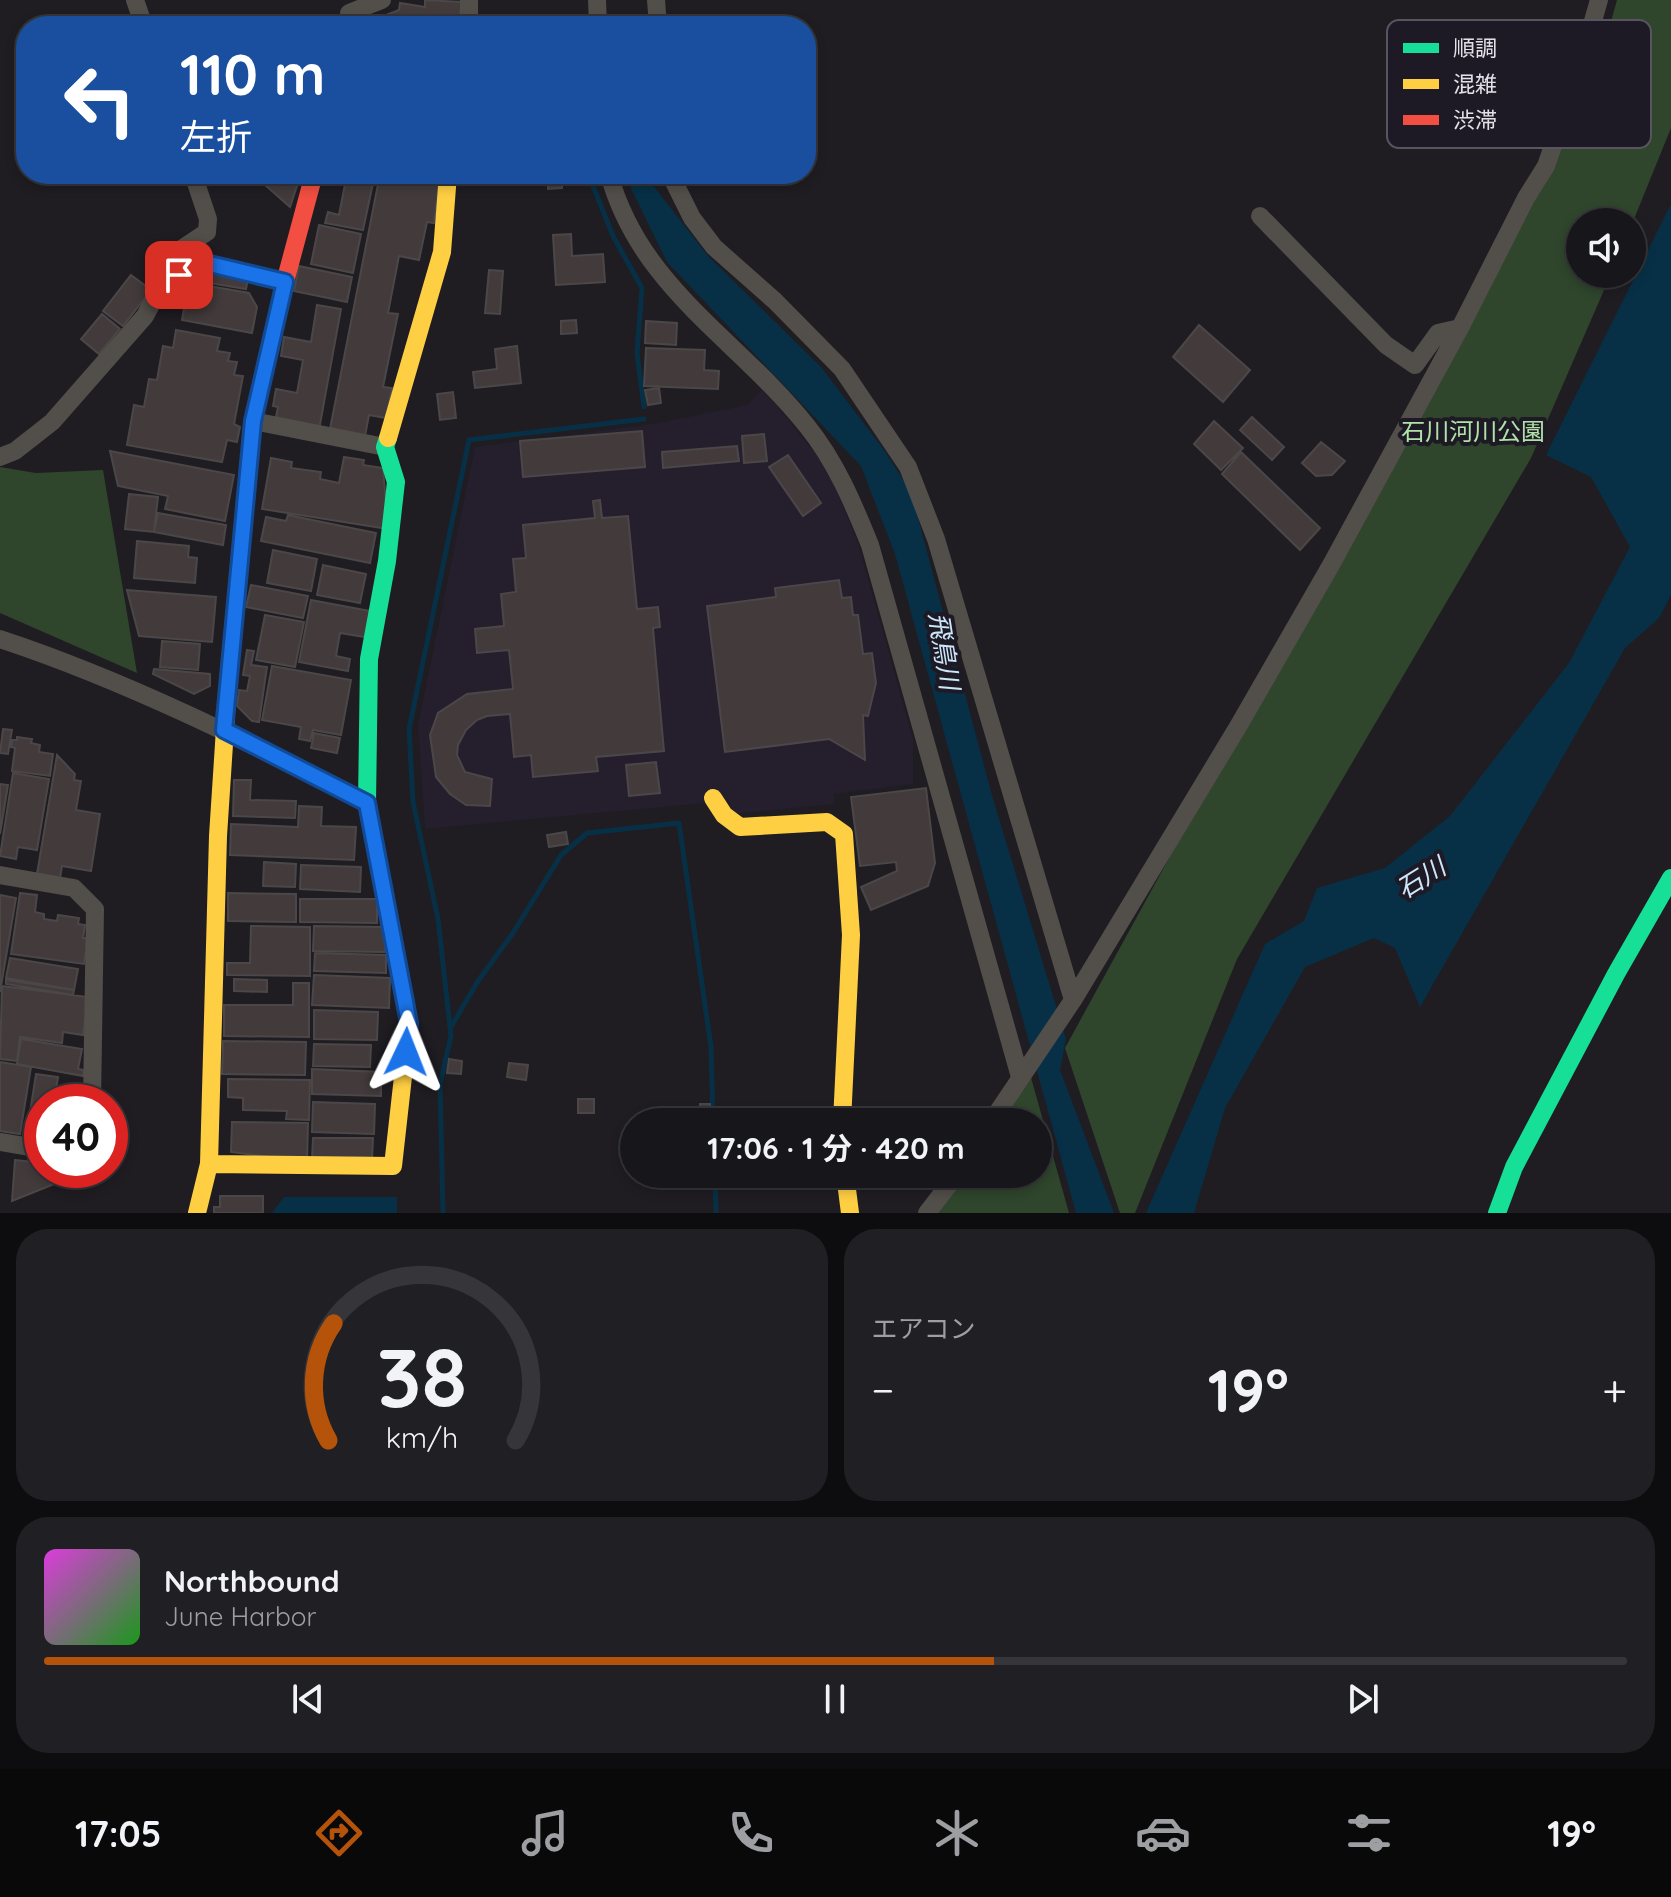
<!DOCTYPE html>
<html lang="ja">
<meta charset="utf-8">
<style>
body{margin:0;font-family:Quicksand,"Noto Sans JP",sans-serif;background:#201f23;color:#f1f3f6;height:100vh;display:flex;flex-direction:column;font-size:30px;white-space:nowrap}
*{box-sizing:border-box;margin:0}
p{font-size:26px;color:#9e9fa2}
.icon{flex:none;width:44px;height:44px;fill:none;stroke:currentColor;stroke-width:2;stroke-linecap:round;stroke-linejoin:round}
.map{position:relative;height:1213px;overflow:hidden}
.panel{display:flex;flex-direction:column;gap:16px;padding:16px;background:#0d0c0e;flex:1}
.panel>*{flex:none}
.hud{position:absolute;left:16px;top:16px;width:800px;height:168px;border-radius:32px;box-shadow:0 4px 12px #0003,0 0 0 2px #363539;background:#1a4fa0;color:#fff;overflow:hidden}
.tools{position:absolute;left:1566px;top:208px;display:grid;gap:16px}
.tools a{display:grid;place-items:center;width:80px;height:80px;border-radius:50%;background:#17161a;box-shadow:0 4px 12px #0003,0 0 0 2px #363539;font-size:40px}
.speed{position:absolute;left:24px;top:1084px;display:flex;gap:16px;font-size:40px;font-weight:700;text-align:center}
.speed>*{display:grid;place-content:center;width:104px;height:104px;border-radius:50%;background:#17161a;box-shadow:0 4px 12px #0003,0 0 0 2px #363539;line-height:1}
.speed .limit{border:12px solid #d22;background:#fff;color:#111}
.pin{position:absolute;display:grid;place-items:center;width:68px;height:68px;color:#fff;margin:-34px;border-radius:16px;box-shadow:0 4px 12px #0006}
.me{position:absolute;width:88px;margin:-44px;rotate:2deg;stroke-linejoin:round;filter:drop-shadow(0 0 6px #0008)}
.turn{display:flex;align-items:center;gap:28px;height:168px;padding:0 32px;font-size:36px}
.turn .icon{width:104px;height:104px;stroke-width:2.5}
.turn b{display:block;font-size:56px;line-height:68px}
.big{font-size:60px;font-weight:700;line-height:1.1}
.panel .widget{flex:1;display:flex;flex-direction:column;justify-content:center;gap:12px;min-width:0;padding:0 28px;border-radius:32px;background:#201f23}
.panel .dial{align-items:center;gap:0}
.dial svg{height:208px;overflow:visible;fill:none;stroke:#363539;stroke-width:7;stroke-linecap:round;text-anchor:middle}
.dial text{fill:#f1f3f6;stroke:none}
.song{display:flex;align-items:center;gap:24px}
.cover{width:96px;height:96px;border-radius:12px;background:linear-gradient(135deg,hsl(300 70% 55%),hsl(120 70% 35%))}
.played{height:8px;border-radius:4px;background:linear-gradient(90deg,#b45309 60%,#363539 60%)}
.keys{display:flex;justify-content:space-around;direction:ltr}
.heat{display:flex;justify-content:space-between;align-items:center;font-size:44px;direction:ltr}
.panel .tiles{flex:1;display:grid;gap:16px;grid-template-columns:1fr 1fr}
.widget:last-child{grid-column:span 2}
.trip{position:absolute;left:620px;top:1108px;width:432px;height:80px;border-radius:40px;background:#17161a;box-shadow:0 4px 12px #0003,0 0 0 2px #363539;font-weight:700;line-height:80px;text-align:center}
.tab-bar{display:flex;height:128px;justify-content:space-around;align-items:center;background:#09090a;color:#9e9fa2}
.tab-bar .icon{width:56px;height:56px}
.tab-bar .active{color:#b45309}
.tab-bar b{font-size:36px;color:#f1f3f6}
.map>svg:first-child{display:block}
</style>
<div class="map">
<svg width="1671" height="1213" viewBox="0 0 1671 1213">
<rect width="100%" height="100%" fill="#1f1d22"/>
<path fill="#241e2d" d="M763,388L829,471L858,543L913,739V784L834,794L835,804L732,814L729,801L425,829L418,725L475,447L653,424L747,405Z"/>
<path fill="#2f452c" d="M1617,0H1671V128L1632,224L1580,222V274H1611L1531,458L1237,959L1135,1213H1120L1065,1048L1593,85Z
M0,467L36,473L103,470L137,673L0,613Z
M1030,1074L1069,1213H934L961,1174H1038V1122H997Z"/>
<path fill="#073046" d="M624,174H651L652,184L708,256L821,367L884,450L911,492L993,799L1066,1039L1060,1070L1114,1213H1076L895,554L861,466L667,262Z
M1671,204V595L1659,618L1625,648L1420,1007L1395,948L1374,938L1305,967L1225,1108L1194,1213H1146L1265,944L1304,921L1317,888L1385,868L1450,816L1569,663L1630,547L1591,477L1546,455Z
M284,1197H397V1213H272Z"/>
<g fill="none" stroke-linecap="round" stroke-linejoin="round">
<path stroke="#073046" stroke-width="5" d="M593,186L613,236L642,288L637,353L644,407
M451,1027L478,981L513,933L561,855L587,833L679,823L711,1047L713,1122
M715,1174L716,1213
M443,1213L440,1084L451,1036L438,919L413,802L409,729L469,440L644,419"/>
</g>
<path fill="#433b3b" stroke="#4b4748" stroke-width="2" d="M425,0L462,2L458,26H367L368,22L399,10L400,3L425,7Z
M275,174H301L290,207L265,185Z
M347,174H375L363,230L325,223L328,212L339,215Z
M380,174H440L434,223L427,222L419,260L399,256L388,313L398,314L383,387L392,388L386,418L369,415L365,436L330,429Z
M548,174H562V188L548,189Z
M319,225L361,234L353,273L311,264Z
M571,234L572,256L603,254L605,282L556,285L553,235Z
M299,266L352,277L347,302L294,291Z
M489,270L503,271L500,314L485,313Z
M211,272L248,278L246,289L209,283Z
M131,275L151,290L123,326L103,311Z
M203,285L249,293L257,307L252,333L182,320L186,298L200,301Z
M317,305L341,309L319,430L276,417L278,407L273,406L276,389L297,393L303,360L281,356L284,337L311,342Z
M102,314L120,329L99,354L81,339Z
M576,320L577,333L561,334V321Z
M646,321L677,323L676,345L645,343Z
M1199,325L1250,370L1223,402L1173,357Z
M176,330L220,338L217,351L230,353L228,361L237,362L234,375L243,376L234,424L240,427L237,442L227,440L222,462L127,445L134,405L144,407L149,379L157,380L163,346L173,348Z
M517,346L521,383L475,388L473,372L497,369L495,349Z
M646,348L705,350L704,370L719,371L718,389L644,386Z
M659,388L661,403L648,405L645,390Z
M453,392L456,418L440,420L437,394Z
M1252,417L1284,447L1272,460L1240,430Z
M1214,421L1243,448L1221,470L1194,444Z
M642,431L645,467L523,477L520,441Z
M764,434L767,461L744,463L742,436Z
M1321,442L1345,461L1332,475L1316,476L1302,463Z
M737,446L739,461L663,468L662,452Z
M110,451L234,475L225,521L165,509L168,496L118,486Z
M1241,452L1320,528L1300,550L1222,474Z
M788,455L821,503L803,516L769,467Z
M344,457L364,460L363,465L383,468L388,529L262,509L271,458L292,462L291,468L321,472L320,479L339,483Z
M129,494L158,497L154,532L125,529Z
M600,500L602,518L628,516L637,609L658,607L660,627L653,628L664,751L596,757L598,771L533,777L531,755L514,757L510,714L487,716L477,720L466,730L458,745L457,755L465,772L492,779L490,806L466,805L450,794L436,777L430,735L438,713L467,694L513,689L509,650L477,653L475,629L504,626L501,594L516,592L513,559L526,558L523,525L595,518L593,501Z
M158,513L226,525L223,545L154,532Z
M288,515L376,533L370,563L261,541L266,517L286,521Z
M137,541L189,546L188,557L197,558L195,583L134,578Z
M273,550L317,559L311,591L267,583Z
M323,565L366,574L360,603L317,595Z
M839,580L842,598L851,597L853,615H858L863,654L872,653L876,683L868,716L863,715L865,760L829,739L725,752L707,606L776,597L775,588Z
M251,585L308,596L303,618L246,607Z
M127,590L216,597L212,642L139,636Z
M311,600L370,611L365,637L340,633L336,656L350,659L348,671L299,662Z
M265,615L304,622L295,667L256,660Z
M162,641L200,644L198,670L160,667Z
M247,650L254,651L251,665L267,667L259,722L252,721L237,706L239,690L247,691L250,676L243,675Z
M272,666L351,680L341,735L313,730L310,741L299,739L301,727L262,720Z
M154,669L210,674V686L194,694L153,674Z
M3,729L12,730L8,754L0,753Z
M314,733L340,738L337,753L311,748Z
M17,737L32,739L31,743L40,745L39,752L53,754L50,776L12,771L15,748L11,747L12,740H17Z
M57,755L75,774L74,780L81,781L76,810L100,814L91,871L62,866L60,878L37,874Z
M656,762L660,793L629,796L626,765Z
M13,773L49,779L37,850L18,847L16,859L0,856Z
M234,780H251L250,800L296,801L295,818L233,816Z
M0,784L8,785L0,834Z
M926,788L935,863L928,886L871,910L861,887L897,871L896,862L860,866L851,797Z
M299,806L322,807L321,826L356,827L354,860L230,855L231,824L298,827Z
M566,832L568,844L549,847L547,835Z
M264,862L296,864L295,887L263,886Z
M301,865L361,867L360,892L300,889Z
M20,893L37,895L35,912L44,914V919L57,921L58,915L79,918L78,924L85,925L83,938H88L84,964L11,954Z
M228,893L296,894V922L228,921Z
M0,895L16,898L0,992Z
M300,899H377V923L300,922Z
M251,926L310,927V976L227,975V963H250Z
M314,926L386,927L385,952L313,951Z
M315,953L386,955V973L314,971Z
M10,958L78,969L74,990L6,978Z
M314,975L390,978L389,1008L312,1005Z
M234,979L267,980V992L234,991Z
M6,980L74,990L73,995L6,984Z
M293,983H309V1037L224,1036V1005H293Z
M2,986L88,997L83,1035L63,1032L62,1043L20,1037L17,1061L0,1059Z
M314,1010L378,1012L377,1040L314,1039Z
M21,1039L82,1049L78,1069L84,1070L83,1076L17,1064Z
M223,1041L306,1042L305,1075L222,1074Z
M314,1044L371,1045L370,1067L313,1066Z
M449,1059L462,1061L461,1074L447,1073Z
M0,1062L31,1067L20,1134L0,1131Z
M509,1063L528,1065L526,1080L507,1077Z
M312,1069L381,1072V1096L312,1094Z
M36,1074L58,1077L54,1102H42V1128L28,1125Z
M228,1079L310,1080L309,1120L286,1119L287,1111L243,1110V1098L228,1097Z
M578,1099H594V1113H578Z
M313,1102L375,1104L374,1134L312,1132Z
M700,1104H710L711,1121H700Z
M232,1122L308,1123L307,1162L231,1152Z
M27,1127L42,1129V1139L26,1137Z
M313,1138H373L372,1160L312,1159Z
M15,1160L42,1163V1170L84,1172L12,1201Z
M220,1196H263V1213H214V1207H220Z"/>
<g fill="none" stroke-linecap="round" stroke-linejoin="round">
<path stroke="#524e49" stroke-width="18" d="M135,0L144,26
M597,0L598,26
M656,0L658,26
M349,13L382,0
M469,26V0
M609,174C640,288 738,339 807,426C836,462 853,503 870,545L1020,1077
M670,174L692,218L714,247L775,301L842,369L908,467L936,539L1073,1000
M1260,216L1386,345L1415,365L1438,333L1460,328
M160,288L197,261L285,282
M253,421L385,447
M0,457L15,451L52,422L145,316L160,288L165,260L207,232L208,219L193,174
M0,639C127,681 248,742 367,803
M0,875L74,888L95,909L92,1102
M991,1122L1073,1000L1239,725L1331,565L1460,328L1526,198L1546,166L1576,80L1599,0
M0,1142L42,1149
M927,1213L957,1174"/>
<path stroke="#16e098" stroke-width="18" d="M375,845L367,803L369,659L387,561L396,482L385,447L388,438
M1497,1213L1514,1167L1616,974L1671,878"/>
<path stroke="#ffcf43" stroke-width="18" d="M388,438L442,252L448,174
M713,798L724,815L740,827L827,822L844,834L851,935L842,1122
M209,1164L393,1166L409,1023L375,845
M845,1174L850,1213
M197,1213L209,1164L218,836L228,683"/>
<path stroke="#f24e42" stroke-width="18" d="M228,683L253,421L285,282L314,174"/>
</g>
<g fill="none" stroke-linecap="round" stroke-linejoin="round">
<defs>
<path id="route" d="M179,275L197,261L285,282L253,421L224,730L367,803L409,1023L406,1052"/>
</defs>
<use href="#route" stroke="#114b97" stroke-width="20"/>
<use href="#route" stroke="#1a73e8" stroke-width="14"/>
</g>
<g text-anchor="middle" stroke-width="8" stroke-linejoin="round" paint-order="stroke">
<g font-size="24" fill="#b0e2a9" stroke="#1e1a25">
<text x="1473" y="440">石川河川公園</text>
</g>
<g font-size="26" font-style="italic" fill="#cde7fa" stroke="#1e1a25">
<text transform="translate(944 651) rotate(81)" y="9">飛鳥川</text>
<text transform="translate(1421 878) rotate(-32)" y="9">石川</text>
</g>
</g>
<rect x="1387" y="20" width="264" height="128" rx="12" fill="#1e1a25" stroke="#595560" stroke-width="2"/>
<rect x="1403" y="43" width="36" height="10" fill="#16e098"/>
<rect x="1403" y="79" width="36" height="10" fill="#ffcf43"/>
<rect x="1403" y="115" width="36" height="10" fill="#f24e42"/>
<g font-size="22" fill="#e3e0e8">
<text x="1453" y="56">順調</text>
<text x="1453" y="92">混雑</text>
<text x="1453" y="128">渋滞</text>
</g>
</svg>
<div class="tools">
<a><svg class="icon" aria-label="sound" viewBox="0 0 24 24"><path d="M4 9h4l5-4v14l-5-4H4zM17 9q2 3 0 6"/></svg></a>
</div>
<div class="speed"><div class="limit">40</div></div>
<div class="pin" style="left:179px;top:275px;background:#d93025"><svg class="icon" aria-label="arrive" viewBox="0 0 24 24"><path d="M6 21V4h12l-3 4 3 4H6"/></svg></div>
<svg class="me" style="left:406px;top:1052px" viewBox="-20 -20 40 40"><path d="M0-17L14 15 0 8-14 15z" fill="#1a73e8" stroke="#fff" stroke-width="4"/></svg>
<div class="trip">17:06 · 1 分 · 420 m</div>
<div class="hud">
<div class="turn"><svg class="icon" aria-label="left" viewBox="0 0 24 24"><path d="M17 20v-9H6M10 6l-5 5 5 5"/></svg><div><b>110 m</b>左折</div></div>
</div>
</div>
<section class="panel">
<div class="tiles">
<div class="widget dial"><svg viewBox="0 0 100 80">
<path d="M14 69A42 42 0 1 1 86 69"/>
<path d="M14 69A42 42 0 0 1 16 24" stroke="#b45309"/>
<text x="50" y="56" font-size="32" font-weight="700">38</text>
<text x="50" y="72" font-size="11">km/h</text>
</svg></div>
<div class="widget"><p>エアコン</p>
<div class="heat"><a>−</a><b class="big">19°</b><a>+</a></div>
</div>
<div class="widget">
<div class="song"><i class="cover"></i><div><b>Northbound</b><p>June Harbor</p></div></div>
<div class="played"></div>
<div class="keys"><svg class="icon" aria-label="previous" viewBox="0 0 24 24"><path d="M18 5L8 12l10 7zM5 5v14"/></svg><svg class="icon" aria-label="pause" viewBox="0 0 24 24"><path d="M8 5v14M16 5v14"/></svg><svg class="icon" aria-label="next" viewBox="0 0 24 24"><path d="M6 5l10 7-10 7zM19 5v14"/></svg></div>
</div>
</div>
</section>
<nav class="tab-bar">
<b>17:05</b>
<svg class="icon active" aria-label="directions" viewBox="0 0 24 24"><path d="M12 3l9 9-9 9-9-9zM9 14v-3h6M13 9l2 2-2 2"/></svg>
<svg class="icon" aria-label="music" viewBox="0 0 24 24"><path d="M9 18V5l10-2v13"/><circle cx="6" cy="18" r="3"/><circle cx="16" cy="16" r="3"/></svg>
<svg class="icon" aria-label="phone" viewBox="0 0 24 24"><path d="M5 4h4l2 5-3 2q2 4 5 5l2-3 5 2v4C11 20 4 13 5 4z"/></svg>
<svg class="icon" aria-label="climate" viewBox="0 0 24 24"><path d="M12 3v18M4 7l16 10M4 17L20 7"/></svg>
<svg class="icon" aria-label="car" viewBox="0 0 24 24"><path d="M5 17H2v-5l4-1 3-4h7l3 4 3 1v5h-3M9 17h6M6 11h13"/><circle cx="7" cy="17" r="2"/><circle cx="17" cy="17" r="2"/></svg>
<svg class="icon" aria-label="filters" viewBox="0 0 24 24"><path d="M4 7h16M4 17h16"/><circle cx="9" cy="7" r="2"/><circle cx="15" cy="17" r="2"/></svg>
<b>19°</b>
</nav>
